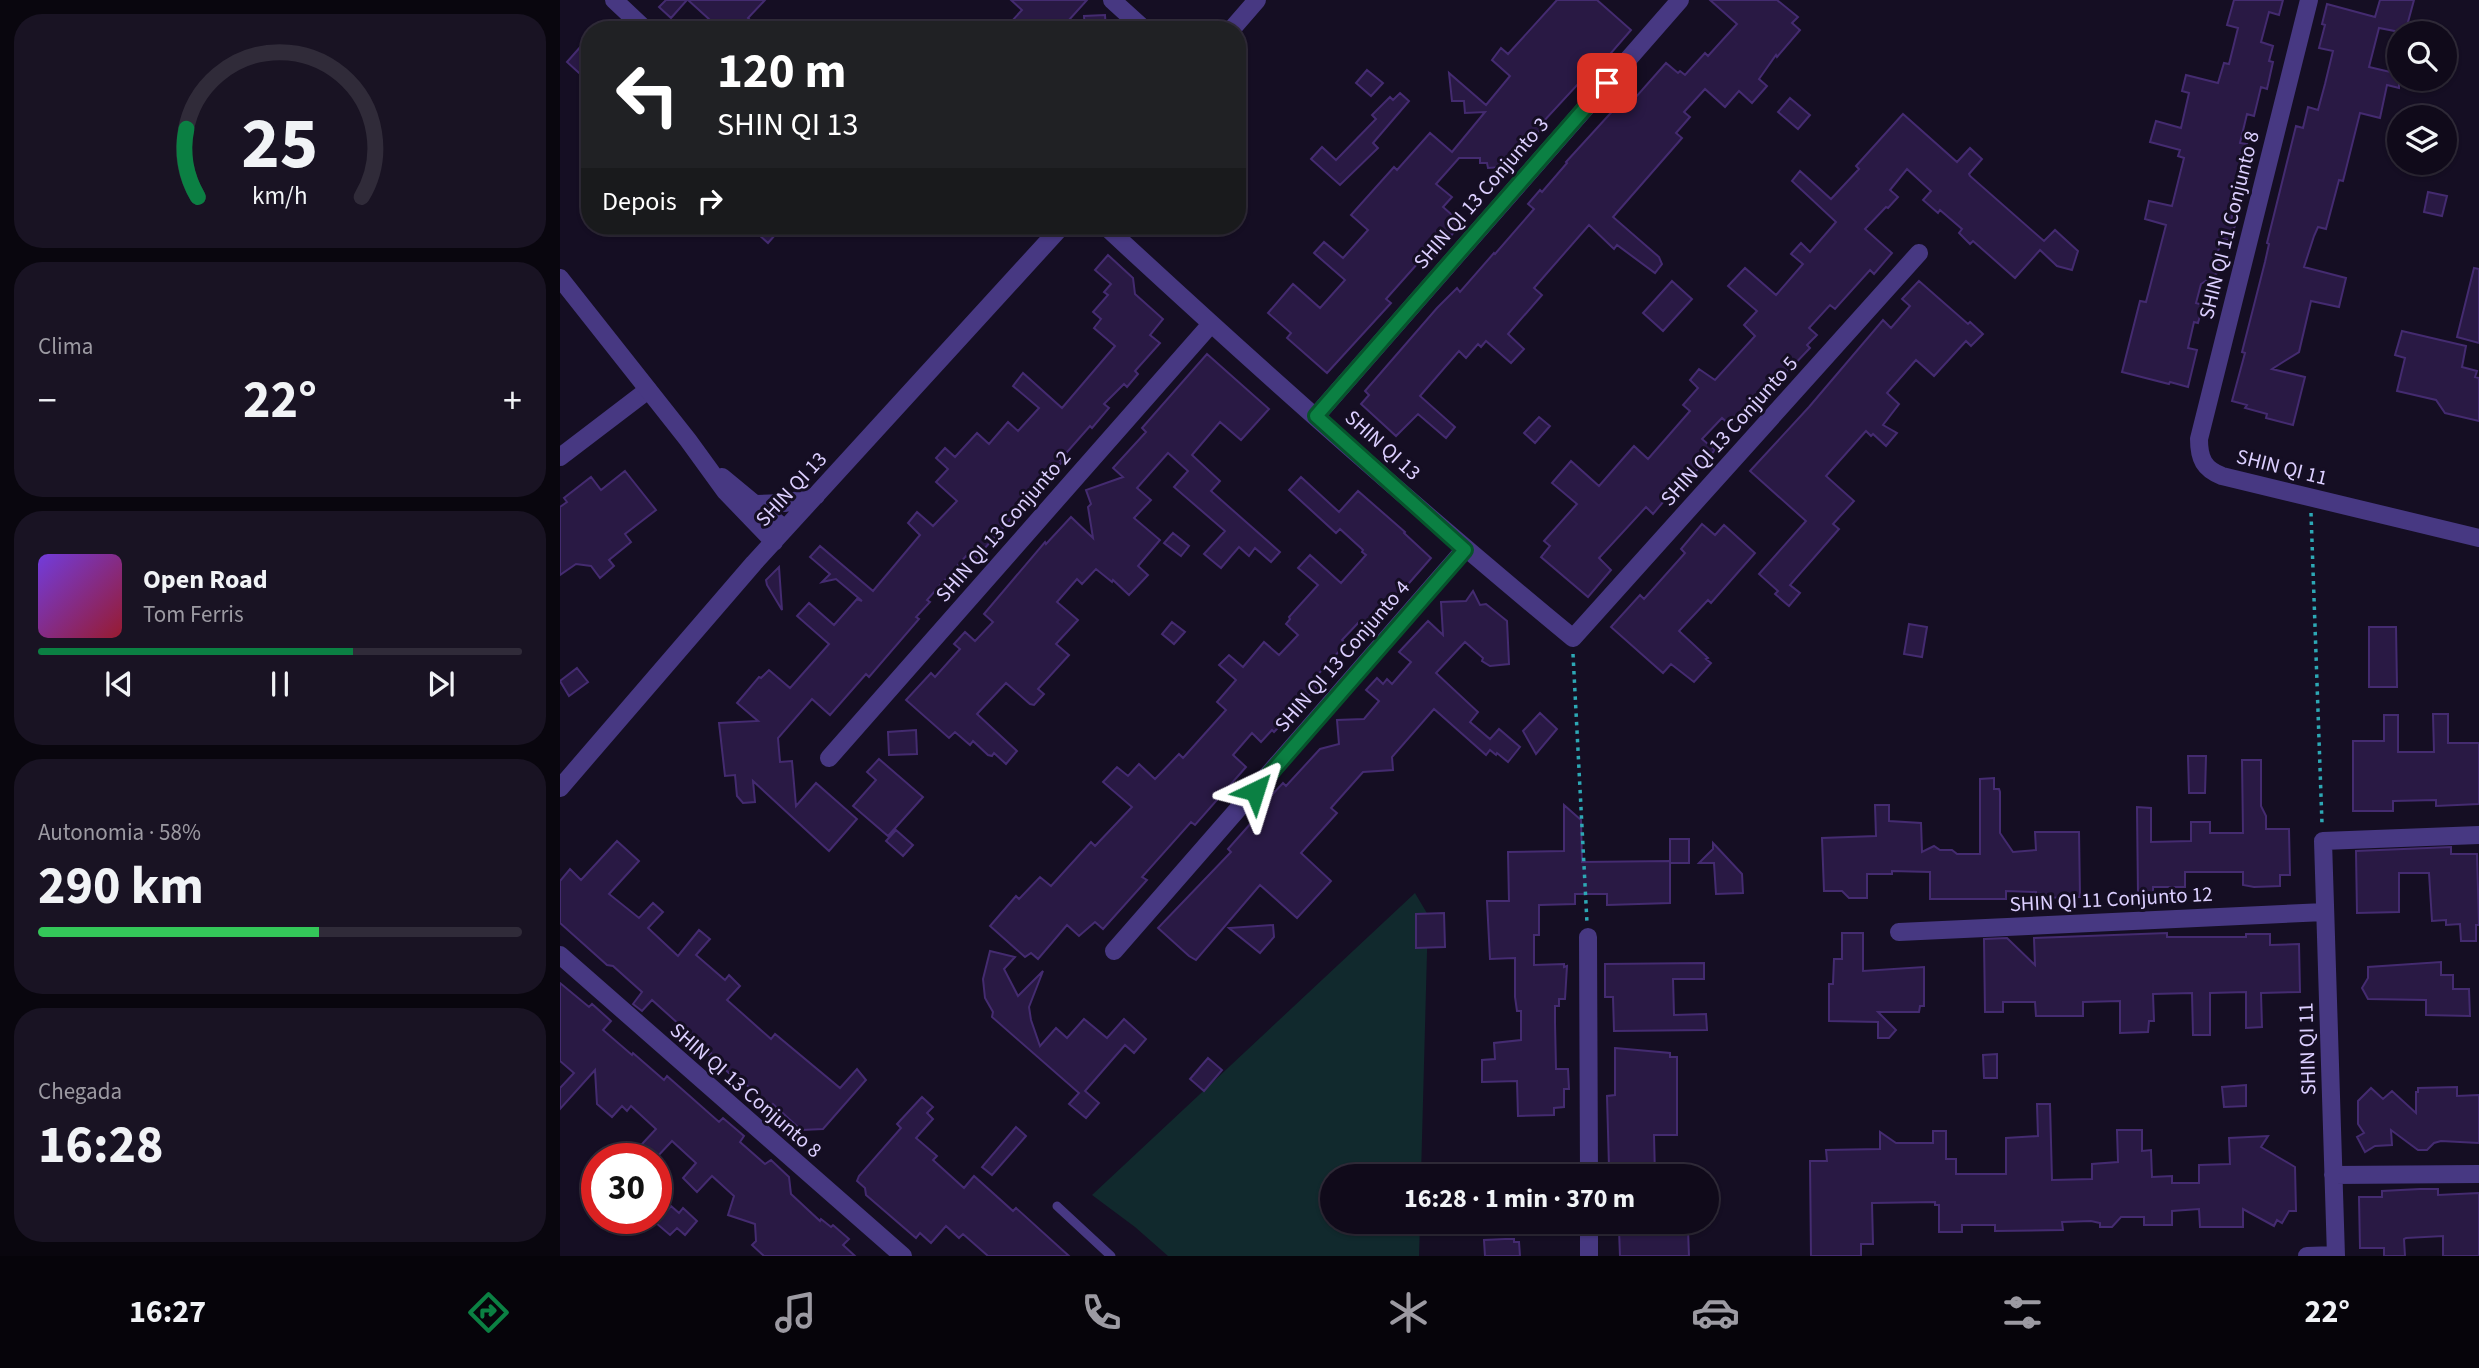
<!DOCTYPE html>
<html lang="pt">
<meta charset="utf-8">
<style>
body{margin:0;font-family:"Source Sans 3",sans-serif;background:#191323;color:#f1f3f6;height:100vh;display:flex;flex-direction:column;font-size:26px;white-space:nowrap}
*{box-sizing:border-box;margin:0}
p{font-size:23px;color:#9c9aa2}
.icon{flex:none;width:38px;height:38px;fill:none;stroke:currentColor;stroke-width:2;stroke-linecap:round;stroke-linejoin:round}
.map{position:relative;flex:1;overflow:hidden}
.drawer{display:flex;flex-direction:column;gap:14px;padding:14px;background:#09060e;width:560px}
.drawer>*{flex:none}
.banner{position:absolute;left:21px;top:21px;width:665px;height:214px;border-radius:28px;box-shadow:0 2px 5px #0004,0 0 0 2px #302b39;background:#202124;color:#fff;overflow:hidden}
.buttons{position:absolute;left:1827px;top:21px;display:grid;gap:14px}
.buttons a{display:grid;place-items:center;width:70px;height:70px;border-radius:50%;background:#100a1a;box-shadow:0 2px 5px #0004,0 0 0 2px #302b39;font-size:35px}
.speed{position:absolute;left:21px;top:1143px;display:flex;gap:14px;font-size:35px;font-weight:700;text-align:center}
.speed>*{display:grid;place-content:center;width:91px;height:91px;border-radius:50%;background:#100a1a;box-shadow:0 2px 5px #0004,0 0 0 2px #302b39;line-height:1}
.speed .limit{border:10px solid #d22;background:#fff;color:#111}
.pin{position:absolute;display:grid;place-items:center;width:60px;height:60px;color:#fff;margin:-30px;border-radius:14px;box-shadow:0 4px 10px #0006}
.me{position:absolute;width:77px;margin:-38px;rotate:41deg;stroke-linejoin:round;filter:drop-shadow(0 0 5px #0008)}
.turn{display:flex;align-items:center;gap:24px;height:147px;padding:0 21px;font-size:32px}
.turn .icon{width:91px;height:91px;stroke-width:2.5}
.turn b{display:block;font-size:49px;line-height:60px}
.then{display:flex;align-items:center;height:66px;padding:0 21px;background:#0003;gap:14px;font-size:26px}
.big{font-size:52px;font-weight:700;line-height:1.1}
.drawer .widget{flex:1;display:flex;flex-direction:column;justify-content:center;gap:10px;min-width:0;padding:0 24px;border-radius:28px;background:#191323}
.drawer .dial{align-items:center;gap:0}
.dial svg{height:182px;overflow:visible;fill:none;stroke:#302b39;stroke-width:7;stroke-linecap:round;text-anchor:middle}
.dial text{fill:#f1f3f6;stroke:none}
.song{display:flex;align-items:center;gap:21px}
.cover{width:84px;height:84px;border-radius:10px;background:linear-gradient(135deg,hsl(260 70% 55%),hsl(350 70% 35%))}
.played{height:7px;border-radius:4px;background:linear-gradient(90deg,#0b8043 65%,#302b39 65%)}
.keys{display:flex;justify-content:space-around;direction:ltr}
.heat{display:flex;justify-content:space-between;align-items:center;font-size:38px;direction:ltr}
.charge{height:10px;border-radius:5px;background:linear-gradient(90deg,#34c759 58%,#302b39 0)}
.trip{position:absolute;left:760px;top:1164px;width:399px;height:70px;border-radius:35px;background:#100a1a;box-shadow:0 2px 5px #0004,0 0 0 2px #302b39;font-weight:700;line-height:70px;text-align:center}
.tab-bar{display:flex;height:112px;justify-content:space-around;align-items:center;background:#06040a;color:#9c9aa2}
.tab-bar .icon{width:49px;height:49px}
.tab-bar .current{color:#0b8043}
.tab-bar b{font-size:32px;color:#f1f3f6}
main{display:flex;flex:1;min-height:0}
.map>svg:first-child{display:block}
</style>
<main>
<section class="drawer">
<div class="widget dial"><svg viewBox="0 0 100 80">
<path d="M14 69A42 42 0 1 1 86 69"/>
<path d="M14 69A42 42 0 0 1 9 39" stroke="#0b8043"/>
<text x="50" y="56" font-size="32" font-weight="700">25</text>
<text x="50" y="72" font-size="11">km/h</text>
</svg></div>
<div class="widget"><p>Clima</p>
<div class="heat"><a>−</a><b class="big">22°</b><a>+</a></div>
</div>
<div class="widget">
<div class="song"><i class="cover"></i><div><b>Open Road</b><p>Tom Ferris</p></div></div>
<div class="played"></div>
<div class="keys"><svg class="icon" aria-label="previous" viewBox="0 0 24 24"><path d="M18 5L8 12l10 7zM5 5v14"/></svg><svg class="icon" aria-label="pause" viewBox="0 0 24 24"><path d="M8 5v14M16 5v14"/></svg><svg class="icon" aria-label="next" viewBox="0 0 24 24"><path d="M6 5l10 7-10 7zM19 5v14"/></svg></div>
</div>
<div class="widget"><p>Autonomia · 58%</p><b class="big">290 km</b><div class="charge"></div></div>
<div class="widget"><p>Chegada</p><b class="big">16:28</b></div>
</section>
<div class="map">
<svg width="1919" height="1256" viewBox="0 0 1919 1256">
<rect width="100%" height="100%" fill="#150e23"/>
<path fill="#11292d" d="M855,893L868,915L861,1176H772V1222H860L859,1256H608L575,1227L532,1195Z"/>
<path fill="#291944" stroke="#442b70" stroke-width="2" d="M106,0H127L111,18L99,7Z
M128,0H205L188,18L200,30H161Z
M451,0H527L500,30H459L451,22L462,10Z
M997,0H1037L1071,30L1045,60L1042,58L982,123L985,125L962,150L963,157L942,158V167L928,168L927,163H920V158H899L876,184L892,197L883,207L901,223L898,227L872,260L866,254L826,299L831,303L767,373L727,338L731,333L708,313L733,284L760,308L785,280L754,253L764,242L783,258L808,230L791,215L834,167L837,170L870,133L892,152L925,112L905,113L904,101H892L889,73L926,105L950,76L932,60L941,48L948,54Z
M1150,0H1217L1238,17L1232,23L1240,30L1217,57L1216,55L1199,79L1207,86L1192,103L1179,91L1165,107L1145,89L1124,112L1130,117L1116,133L1122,138L1053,217L1099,257L1102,264L1095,273L1057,245L1054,249L1029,225L974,288L982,295L948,334L964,349L951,363L926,341L921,347L918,344L906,358L899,351L860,396L895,427L886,438L858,414L836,436L801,404L809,395L805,391L877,308L897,288L900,292L934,253L935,254L974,209L968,204L980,190L982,192L1007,163L1006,162L1058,105L1060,107L1072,94L1076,97L1106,63L1118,73L1120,71L1125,75L1145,53L1148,56L1177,24Z
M1674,0H1723L1719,15L1709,12L1701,42L1713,46L1709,61L1713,62L1707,89L1701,87L1694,116L1687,114L1680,143L1687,144L1673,195L1678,196L1671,220L1676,221L1671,241L1663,239L1655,258L1662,270L1641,284L1636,303L1643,305L1638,323L1634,322L1628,348L1637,350L1628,387L1610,382L1609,384L1562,372L1580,301L1586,302L1606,225L1585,219L1589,201L1612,206L1624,158L1618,156L1620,150L1590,142L1596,121L1621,128L1629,93L1622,91L1626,75L1658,83L1664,63L1669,64L1678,28L1667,25Z
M1820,0H1854L1845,33L1819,28L1809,67L1839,74V88L1827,85L1820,118L1800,113L1783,181L1779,180L1766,229L1758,227L1754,236L1744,267L1786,278L1779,307L1751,301L1739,352L1712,369L1745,377L1733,425L1706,418L1707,414L1685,408L1687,405L1672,401L1685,353L1682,352L1705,262L1709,244L1707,243L1736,126L1743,128L1748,107L1758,110L1765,84L1773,51L1759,48L1765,25L1762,24L1767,4L1815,17Z
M545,15L546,30H525L524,16Z
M30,36V83L7,62Z
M807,70L823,83L811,96L796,83Z
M840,93L849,101L813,143L818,148L780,185L751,159L762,147L776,160L816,119L812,115L830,97L833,100Z
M1230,98L1250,115L1238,129L1218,112Z
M1343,114L1397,162L1410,148L1422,159L1409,174L1410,176L1484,241L1495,230L1518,251L1512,270L1497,266L1480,250L1455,278L1413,241L1410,244L1399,233L1402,229L1380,210L1378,213L1363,200L1371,191L1347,169L1330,190L1338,197L1328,208L1326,207L1305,229L1332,253L1314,274L1310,270L1275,309L1270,305L1249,328L1257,335L1247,345L1250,348L1207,393L1203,389L1170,425L1162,418L1142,439L1155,450L1129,479L1125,476L1093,514L1086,507L1039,558L1051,570L1028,597L981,557L990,546L984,541L1017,504L992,483L1011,461L1039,486L1074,446L1088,459L1130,411L1123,405L1138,388L1130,380L1139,369L1155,380L1195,336L1184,325L1197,311L1168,286L1185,268L1216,295L1243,264L1231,254L1241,243L1250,252L1276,222L1232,181L1240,171L1271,199L1299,169L1296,166Z
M1868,192L1887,196L1882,216L1864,212Z
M189,226H223L208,243Z
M548,255L573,278L575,294L603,319L590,335L600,343L575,371L578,374L567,387L564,384L544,404L549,408L532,428L530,426L500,460L502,462L416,558L414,557L411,560L406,556L367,600L370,602L356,617L359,619L309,677L306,674L270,715L252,699L218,738L220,762L232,761L236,806L256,783L297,819L269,851L193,781L195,802L183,803L177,796L175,775L165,776L159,723L198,721L177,703L199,677L201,678L209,670L230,688L269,644L237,616L249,603L274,625L297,599L302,601L276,579L262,582L270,574L250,557L260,546L313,591L360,535L348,523L357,512L373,526L397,501L376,482L388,469L376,458L385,448L395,457L417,433L429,444L448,422L458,431L479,408L453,386L463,373L502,408L555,346L534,328L541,319L533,312L548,295L544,292L551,284L535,270Z
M1914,268L1919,269V343L1897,337Z
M1112,281L1132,299L1103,331L1083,313Z
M1359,281L1408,324L1410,322L1423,334L1411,346L1406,341L1374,376L1356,360L1327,393L1339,404L1323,425L1337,433L1326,446L1313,434L1311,436L1306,431L1266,476L1294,501L1273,524L1279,529L1230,585L1240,593L1229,606L1215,594L1218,591L1199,574L1246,521L1190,471L1249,407L1323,320L1331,328L1350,306L1342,299Z
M1842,331L1906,346L1902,367L1917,371L1915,377L1919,378V421L1885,413L1876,400L1837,391L1845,358L1835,355Z
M647,354L709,409L681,440L660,422L632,455L660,481L651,491L720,552L711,562L695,548L689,556L679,547L661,568L644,554L665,531L614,487L628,471L608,453L577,488L591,500L574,518L600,540L578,566L588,575L569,595L553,580L552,582L536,569L522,584L517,579L497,602L518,620L496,644L509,655L478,689L484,694L474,705L470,704L446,683L417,714L457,751L446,764L434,753L432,756L428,755L413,741L410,745L395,732L389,738L346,700L371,673L375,677L400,649L394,644L405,632L415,641L433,622L424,614L485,542L486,544L511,517L533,538L528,507L531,504L526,490L563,477L553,468L586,432L582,428Z
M979,417L990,426L975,443L964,433Z
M65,471L96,510L65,534L71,542L49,560L54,566L40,578L31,566L16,564L0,575V507L7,502L4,498L31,477L41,490Z
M741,477L779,512L798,491L845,532L844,533L871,558L809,629L800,621L782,640L784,642L781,645L783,647L751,682L757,687L714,732L712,730L701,742L692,733L673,755L686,767L635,825L631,822L582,877L587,880L543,929L535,922L519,936L507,925L478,959L471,953L465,957L430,926L456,896L459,899L480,877L491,886L531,842L535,846L572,807L543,782L557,767L568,776L579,764L595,779L619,754L623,758L666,710L657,702L676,680L659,665L669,655L683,667L704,642L719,655L738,635L726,624L730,619L729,617L758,585L738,568L750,555L781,583L806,555L802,552L803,550L780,529L776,533L729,490Z
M1142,524L1155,535L1164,525L1195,553L1151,603L1148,600L1119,631L1148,658L1146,659L1151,663L1134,682L1111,664L1103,673L1051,627L1080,595L1084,599L1125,553L1121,549Z
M613,533L629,546L621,556L604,543Z
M219,567L222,610L207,585L206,580Z
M913,591L920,605L926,604L947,621L949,664L930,666L922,661L923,658L905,642L876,673L918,712L910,722L930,739L939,729L960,747L948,762L937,753L936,755L930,750L926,755L874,709L832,757L833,770L803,772L771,808L777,813L741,853L771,881L737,918L700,885L636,960L629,956L598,928L671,852L668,849L699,814L694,810L709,793L711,796L723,783L726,786L760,749L779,744L777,720L804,719L819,701L806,690L817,678L823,684L827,679L832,684L851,662L839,652L868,621L883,635L881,602L906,601Z
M612,622L625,632L614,644L602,634Z
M1349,624L1367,627L1362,657L1344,654Z
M1809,627H1836L1837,687H1809Z
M17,668L28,682L9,696L0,681Z
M980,713L997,729L976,754L963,731Z
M1873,714H1888V743H1919V804L1876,806V800L1833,801V811H1793V741H1824V715H1838V752H1874Z
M356,730L357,754L329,755L328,732Z
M1628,756H1646L1645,793H1629Z
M319,759L363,797L328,836L293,806L316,780L307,772Z
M1682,760H1701V806L1706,816V829H1729L1730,875H1720V886L1694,887L1683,885V872H1625V887H1593V895H1578L1577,807L1591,808V842L1631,841V822H1650V833H1683Z
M1434,778V789H1439L1440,792V833L1453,852L1476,850L1475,832H1519L1520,897L1476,898V892L1446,891V899H1370V872L1332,871V874H1307V898H1289L1282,891H1264L1262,838L1316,836L1315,805H1329V821L1361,823L1362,852L1374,846L1380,850H1392L1397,854H1420V779Z
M1004,805L1021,820L1022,862L1110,861V903L1047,905V894H1015V904L979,905V935H974V965L1004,964V967L1007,966L1005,999H999V1006H995V1023L996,1069H1008L1009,1089H1004V1107L994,1108V1115L958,1116L957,1081L922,1082V1060L935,1059L934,1043L961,1040V1011H957L955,997V958L930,959L927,901H949L948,852L1004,851Z
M336,830L353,845L343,856L326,841Z
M1110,839H1129V863H1110Z
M57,841L79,861L49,894L79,918L93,903L103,912L88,928L118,956L139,930L150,939L136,955L165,980L169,975L180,986L167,1000L211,1039L215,1034L280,1088L297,1069L306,1080L263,1129L241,1130L213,1104L211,1107L171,1071L169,1073L149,1055L151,1053L92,1000L82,1011L73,1004L82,992L53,966L47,965L0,923V881L10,869L21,880Z
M1153,843L1182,874L1183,893L1156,894L1154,863H1139L1153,849Z
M1891,847V854H1917L1919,925H1916V941H1901L1900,924L1886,925V920L1872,921L1869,873H1839V912L1797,913L1796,851Z
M884,913L885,947L856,948V914Z
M713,925L714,937L700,953L669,928Z
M1282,933H1303V971L1364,967V1006H1360L1359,1012H1318L1336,1030L1329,1038H1318V1022L1269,1021V984H1273L1274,959H1282Z
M1607,933V937H1686V934H1710V945L1739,944L1740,992L1701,993L1702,1027L1686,1028V992L1650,993V1035H1633L1632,993L1593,994L1594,1021H1589L1588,1032L1560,1033V1001L1523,1002V1016H1476L1475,1002H1443V1012H1425L1424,939L1447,938L1475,965L1474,938Z
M430,951L455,957L444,969L458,996L483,971L469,1007L471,1020L480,1046L496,1028L507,1038L524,1019L547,1038L564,1019L586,1039L574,1053L565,1045L525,1091L539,1103L526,1118L509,1104L519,1093L432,1017L433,1012L425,998L423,979Z
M1881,962V975H1893V989H1909L1910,1016L1866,1015V1000L1808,999L1802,988L1808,978V967Z
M1144,963V979H1113L1114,1015L1146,1014L1147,1030L1054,1031L1053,997H1045V964Z
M0,983L29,1007L32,1004L51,1021L43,1030L72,1055L73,1053L104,1080L107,1076L159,1122L163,1118L184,1136L180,1142L205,1164L211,1160L229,1177L231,1194L260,1221L261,1219L271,1227L273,1225L289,1239L283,1245L295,1256H204L192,1245L196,1241L195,1224L168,1215L174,1196L152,1176L137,1192L123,1178L136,1163L112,1141L96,1158H69L96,1129L71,1106L67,1111L62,1106L52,1117L37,1104L35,1070L0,1109V1088L14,1073L0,1061Z
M1055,1048L1110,1053V1057H1117V1135H1094L1095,1176H1059V1167H1049L1047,1096L1055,1095Z
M1437,1054V1078H1424L1423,1055Z
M648,1058L662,1070L644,1091L630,1079Z
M1686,1085V1106L1664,1107L1662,1087Z
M1897,1087V1096L1919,1095V1143L1881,1141L1874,1143L1867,1150H1858L1831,1130L1832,1145L1815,1146L1805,1152L1797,1137L1804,1133L1798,1124V1101L1811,1088L1823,1099L1832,1091L1856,1113V1092H1858V1088Z
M362,1097L373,1107L367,1113L373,1119L356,1138L377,1156L373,1160L404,1188L414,1176L453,1211L456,1208L509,1256H428L403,1234L399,1238L386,1226L371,1243L360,1233L356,1238L306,1195L305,1188L297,1181L299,1176L341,1128L337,1124Z
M1477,1104H1490L1492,1180L1532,1179V1164L1558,1162L1557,1130H1582V1151L1591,1150L1592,1177L1612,1176V1183H1639V1165L1670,1164L1669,1138L1708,1136L1701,1147L1735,1167L1736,1211H1729L1722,1223L1717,1220L1714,1226L1683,1209V1227H1640L1639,1209L1612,1211V1225H1584V1217H1561L1552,1227H1540V1223L1531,1221L1502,1222L1503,1230L1435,1231V1225H1402V1232H1379V1205H1375V1202L1312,1203L1313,1244H1301V1256H1251L1250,1161H1267L1266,1150L1320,1149V1132L1336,1143H1373V1131H1386V1159H1396V1174H1446V1138L1478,1136Z
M456,1127L466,1136L432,1175L422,1167Z
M1860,1189H1878V1195L1919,1193V1256H1883V1236L1846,1238L1844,1239L1845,1256H1824V1248H1800L1799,1197H1822V1191Z
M111,1206L119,1213L123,1208L137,1221L125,1235L117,1228L110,1235L96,1223Z
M1128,1229L1129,1256H1060L1059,1230Z
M945,1239H954V1242H959L960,1256H925L924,1240Z"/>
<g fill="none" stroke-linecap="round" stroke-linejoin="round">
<path stroke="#2da8b5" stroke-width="3.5" stroke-dasharray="3.5 5" stroke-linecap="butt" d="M1751,513L1762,824
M1013,654L1027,923"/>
<path stroke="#473882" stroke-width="9" d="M497,1206L551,1256"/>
<path stroke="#473882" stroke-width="18" d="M54,0L86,30
M552,0L585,30
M1749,0L1639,439C1639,459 1644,469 1662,476L1919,538
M545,226C697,367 853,506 1013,638L1359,253
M756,416L1120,0
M0,457L88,390
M269,758L651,324
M1339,932L1765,912
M1028,937L1029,1176
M554,951L905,549
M0,955L343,1256
M1773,1175L1919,1174
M1029,1222V1256
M1747,1256L1776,1255
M1776,1256L1763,841L1919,835"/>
<path stroke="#473882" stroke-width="18" d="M671,30L697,0
M0,278L128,440L165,491L214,542
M162,477L225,529
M196,504L225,503L256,496
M0,788L194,563L502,226"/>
</g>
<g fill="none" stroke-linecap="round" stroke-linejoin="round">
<defs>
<path id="route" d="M695,791L905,550L756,416L1047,83"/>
</defs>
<use href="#route" stroke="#07532c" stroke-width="18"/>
<use href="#route" stroke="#0b8043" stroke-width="12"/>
</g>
<g text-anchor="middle" stroke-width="6" stroke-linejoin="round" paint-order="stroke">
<g font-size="21" fill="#dccfff" stroke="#150e23">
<text transform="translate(921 193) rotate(-49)" y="7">SHIN QI 13 Conjunto 3</text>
<text transform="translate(1669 225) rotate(-76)" y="7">SHIN QI 11 Conjunto 8</text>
<text transform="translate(1169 431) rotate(-48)" y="7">SHIN QI 13 Conjunto 5</text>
<text transform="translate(823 445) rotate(42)" y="7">SHIN QI 13</text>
<text transform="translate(1722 467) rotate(14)" y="7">SHIN QI 11</text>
<text transform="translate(231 489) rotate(-47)" y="7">SHIN QI 13</text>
<text transform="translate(443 526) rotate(-49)" y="7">SHIN QI 13 Conjunto 2</text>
<text transform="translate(782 656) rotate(-49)" y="7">SHIN QI 13 Conjunto 4</text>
<text transform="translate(1551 899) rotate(-3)" y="7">SHIN QI 11 Conjunto 12</text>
<text transform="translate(1747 1049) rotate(-92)" y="7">SHIN QI 11</text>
<text transform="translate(186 1090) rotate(41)" y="7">SHIN QI 13 Conjunto 8</text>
</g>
</g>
</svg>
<div class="buttons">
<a><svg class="icon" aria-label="search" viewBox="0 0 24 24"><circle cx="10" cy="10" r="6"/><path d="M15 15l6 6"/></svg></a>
<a><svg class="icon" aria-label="layers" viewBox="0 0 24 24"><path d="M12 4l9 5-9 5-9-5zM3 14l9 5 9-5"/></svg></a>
</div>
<div class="speed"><div class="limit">30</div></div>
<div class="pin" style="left:1047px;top:83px;background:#d93025"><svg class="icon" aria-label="arrive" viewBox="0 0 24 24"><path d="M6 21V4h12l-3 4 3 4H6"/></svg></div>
<svg class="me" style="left:695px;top:791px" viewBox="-20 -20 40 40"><path d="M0-17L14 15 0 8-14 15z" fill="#0b8043" stroke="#fff" stroke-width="4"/></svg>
<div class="trip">16:28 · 1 min · 370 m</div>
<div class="banner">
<div class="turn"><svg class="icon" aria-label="left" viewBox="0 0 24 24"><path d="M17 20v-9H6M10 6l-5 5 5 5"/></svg><div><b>120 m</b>SHIN QI 13</div></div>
<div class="then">Depois<svg class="icon" aria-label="right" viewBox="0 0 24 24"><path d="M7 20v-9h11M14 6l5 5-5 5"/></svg></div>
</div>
</div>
</main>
<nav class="tab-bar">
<b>16:27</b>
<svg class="icon current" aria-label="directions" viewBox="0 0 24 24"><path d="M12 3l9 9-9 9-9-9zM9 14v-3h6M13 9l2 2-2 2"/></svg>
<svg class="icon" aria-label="music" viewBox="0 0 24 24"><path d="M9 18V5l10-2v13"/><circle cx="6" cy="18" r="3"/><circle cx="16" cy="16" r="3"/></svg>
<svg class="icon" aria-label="phone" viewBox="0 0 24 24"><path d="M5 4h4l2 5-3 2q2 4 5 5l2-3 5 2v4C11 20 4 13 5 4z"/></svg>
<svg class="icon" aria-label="climate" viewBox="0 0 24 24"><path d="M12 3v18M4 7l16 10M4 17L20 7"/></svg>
<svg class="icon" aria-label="car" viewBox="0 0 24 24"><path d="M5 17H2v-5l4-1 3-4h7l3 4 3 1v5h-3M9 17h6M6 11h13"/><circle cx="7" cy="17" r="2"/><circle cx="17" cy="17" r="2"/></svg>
<svg class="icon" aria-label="filters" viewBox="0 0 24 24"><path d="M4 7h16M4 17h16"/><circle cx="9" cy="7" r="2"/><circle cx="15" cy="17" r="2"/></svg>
<b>22°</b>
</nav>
